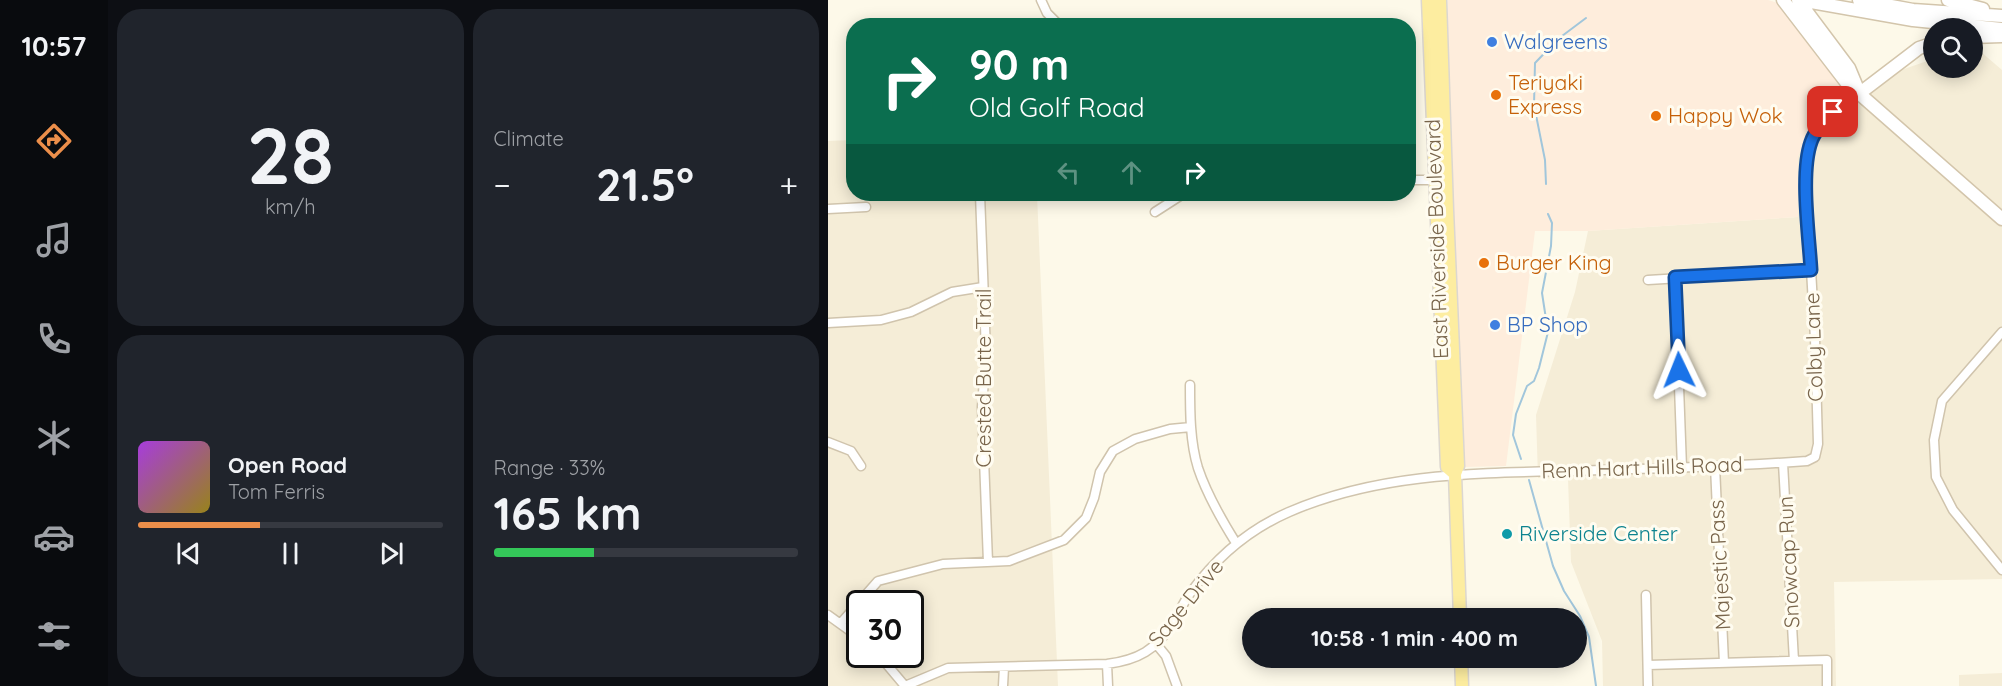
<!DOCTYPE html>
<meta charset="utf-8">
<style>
body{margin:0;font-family:Quicksand,sans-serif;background:#20242c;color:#f1f3f6;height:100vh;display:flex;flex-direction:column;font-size:22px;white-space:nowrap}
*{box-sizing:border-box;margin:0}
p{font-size:20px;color:#9ea1a6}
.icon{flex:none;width:33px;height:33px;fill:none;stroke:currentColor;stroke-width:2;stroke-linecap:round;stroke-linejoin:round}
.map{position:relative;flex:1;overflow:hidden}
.panel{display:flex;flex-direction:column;gap:9px;padding:9px;background:#0d0f14;width:720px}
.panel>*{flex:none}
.banner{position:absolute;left:18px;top:18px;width:570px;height:183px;border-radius:24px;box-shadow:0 3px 15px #0003;background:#0b6e4f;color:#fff;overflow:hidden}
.fabs{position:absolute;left:1095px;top:18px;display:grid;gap:12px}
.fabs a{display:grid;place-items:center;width:60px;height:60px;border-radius:50%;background:#171b24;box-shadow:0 3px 15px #0003;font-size:30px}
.speed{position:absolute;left:18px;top:590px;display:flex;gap:12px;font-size:30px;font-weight:700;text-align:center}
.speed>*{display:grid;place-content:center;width:78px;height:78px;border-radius:50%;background:#171b24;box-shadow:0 3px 15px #0003;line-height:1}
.speed .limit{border:3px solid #111;border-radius:9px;background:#fff;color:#111}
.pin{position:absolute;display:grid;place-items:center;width:51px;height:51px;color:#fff;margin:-26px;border-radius:12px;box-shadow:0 3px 9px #0006}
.me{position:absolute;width:66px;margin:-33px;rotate:358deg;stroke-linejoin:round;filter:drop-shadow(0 0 4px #0008)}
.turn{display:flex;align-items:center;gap:21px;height:126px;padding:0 24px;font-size:27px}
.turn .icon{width:78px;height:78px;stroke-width:2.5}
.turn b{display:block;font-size:42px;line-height:51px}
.lanes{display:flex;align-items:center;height:57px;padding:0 24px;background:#0003;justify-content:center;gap:30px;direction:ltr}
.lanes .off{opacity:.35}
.big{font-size:45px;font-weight:700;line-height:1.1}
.panel .card{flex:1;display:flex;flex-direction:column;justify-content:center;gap:9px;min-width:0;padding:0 21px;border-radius:24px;background:#20242c}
.panel .dial{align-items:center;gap:0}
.dial b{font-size:78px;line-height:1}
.song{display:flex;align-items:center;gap:18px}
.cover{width:72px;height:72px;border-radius:9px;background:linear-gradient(135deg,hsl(280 70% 55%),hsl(50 70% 35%))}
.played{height:6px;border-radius:3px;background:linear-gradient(90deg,#eb8e4a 40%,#363941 40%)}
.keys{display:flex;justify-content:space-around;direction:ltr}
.heat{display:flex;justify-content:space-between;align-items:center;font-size:33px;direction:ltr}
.charge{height:9px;border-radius:4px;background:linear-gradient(90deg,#34c759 33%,#363941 0)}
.panel .tiles{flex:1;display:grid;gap:9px;grid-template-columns:repeat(2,1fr)}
.trip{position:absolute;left:414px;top:608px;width:345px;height:60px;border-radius:30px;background:#171b24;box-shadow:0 3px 15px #0003;font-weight:700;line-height:60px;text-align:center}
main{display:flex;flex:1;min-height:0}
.menu{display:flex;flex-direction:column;width:108px;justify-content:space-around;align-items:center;background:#090b0e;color:#9ea1a6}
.menu .icon{width:42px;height:42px}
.menu .current{color:#eb8e4a}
.menu b{font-size:27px;color:#f1f3f6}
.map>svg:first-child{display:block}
</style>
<main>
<nav class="menu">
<b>10:57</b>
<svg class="icon current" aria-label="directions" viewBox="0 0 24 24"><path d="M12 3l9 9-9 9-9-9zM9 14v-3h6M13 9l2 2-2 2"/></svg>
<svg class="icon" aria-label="music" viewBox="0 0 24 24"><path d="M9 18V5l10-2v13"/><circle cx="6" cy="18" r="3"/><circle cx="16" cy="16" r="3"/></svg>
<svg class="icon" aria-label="phone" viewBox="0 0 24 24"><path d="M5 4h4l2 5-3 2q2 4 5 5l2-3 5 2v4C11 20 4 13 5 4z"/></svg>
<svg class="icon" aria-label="climate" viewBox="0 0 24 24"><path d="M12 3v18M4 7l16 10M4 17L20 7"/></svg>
<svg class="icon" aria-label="car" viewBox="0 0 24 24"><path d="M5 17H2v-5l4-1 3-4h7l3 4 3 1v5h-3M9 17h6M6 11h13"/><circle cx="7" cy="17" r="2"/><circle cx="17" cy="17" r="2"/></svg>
<svg class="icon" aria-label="filters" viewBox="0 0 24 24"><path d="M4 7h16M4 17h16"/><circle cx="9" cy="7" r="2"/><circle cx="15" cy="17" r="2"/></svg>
</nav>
<section class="panel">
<div class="tiles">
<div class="card dial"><b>28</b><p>km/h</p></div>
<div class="card"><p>Climate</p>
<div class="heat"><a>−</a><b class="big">21.5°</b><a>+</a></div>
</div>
<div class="card">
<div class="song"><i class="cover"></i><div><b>Open Road</b><p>Tom Ferris</p></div></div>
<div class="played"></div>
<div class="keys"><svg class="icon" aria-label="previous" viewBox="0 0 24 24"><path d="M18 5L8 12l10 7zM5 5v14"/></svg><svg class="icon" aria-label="pause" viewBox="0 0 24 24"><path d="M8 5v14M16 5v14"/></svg><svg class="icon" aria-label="next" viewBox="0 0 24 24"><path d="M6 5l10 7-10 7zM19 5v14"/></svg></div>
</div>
<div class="card"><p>Range · 33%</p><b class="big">165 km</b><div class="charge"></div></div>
</div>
</section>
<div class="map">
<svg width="1174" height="686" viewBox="0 0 1174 686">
<rect width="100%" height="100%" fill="#fdf9e9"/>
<path fill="#f5edd7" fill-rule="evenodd" d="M1145,45L1174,70V579L1006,582L1008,686H775L774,641L743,562L740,479L710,478L708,415L747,292L760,231L970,217V156L1000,104L1018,89L1105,59L1106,68H1144Z
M25,140L26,194H209L230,686H0V141ZM32,603H82V654H32Z
M1174,673V686H1131V675Z"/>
<path fill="#feeddc" d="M620,0H940L950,3L1016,87L1000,104L970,156V217L760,231H707L678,466L636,467L620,66Z"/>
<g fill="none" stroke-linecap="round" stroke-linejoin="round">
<path stroke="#a1c6db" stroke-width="2" d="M718,184L717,160L706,105L707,63L730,39L758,18
M693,459L685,435L688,414L699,386L706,381L711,368L720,332L714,293L723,246L724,223L720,214
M701,480L725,566L736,591L752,616L761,637L768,686"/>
<defs>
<path id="street" d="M213,0L219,13L232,26
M580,180H610
M152,194L158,352L154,407L160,562
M0,209L38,207
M327,212L355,194
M847,277L854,468
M820,280L983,270
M0,323L53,320L83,312L124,292L155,287
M1174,332L1114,401L1106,440L1108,477L1125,510L1174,570
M362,385C362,412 362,442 370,468C379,495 393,519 408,543
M0,442L23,451L33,466
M955,463L966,661
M887,466L896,663
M818,595L820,686
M0,615L32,638
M13,623L50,581L115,564L181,561L236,540L258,518L266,498L272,472L285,451L307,439L342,429L363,427
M329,645L338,656L349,686
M50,654L77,686
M279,664L280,686
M820,665L999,660V686
M77,686L120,668L279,664C310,660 328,650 345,623C351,613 356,601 363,592C388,558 422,529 461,512C550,473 647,473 742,471C821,469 900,467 979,461L987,457L990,444L987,339L978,182C980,136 991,116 1032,93
M175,686L176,667"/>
<path id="secondary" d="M955,0L1018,82L1174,219
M970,0L1021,68L1031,92
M972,0L1085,20L1174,29
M1031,0L1085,10L1174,16
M1120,0L1155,9
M1144,37L1174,36
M1032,93L1091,48L1106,43"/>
<path id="primary" d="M600,0L619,467L627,474
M612,0L619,210L630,466L627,474L632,618
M633,657L634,686"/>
</defs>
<use href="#street" stroke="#d0c4ad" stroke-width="11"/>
<use href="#secondary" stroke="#d3c5ab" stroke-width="15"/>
<use href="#primary" stroke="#dcd7d0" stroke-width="15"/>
<use href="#street" stroke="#fff" stroke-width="8"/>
<use href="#secondary" stroke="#fff" stroke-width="12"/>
<use href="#primary" stroke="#fdeda0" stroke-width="12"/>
</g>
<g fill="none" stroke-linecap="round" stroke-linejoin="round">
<defs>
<path id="route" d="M851,370L847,277L983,270C981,235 972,173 983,142C987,130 997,120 1005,112"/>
</defs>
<use href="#route" stroke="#114b97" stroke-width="15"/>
<use href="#route" stroke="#1a73e8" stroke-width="10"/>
</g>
<g fill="#3f7fe0" stroke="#fffcf0" stroke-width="2">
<circle cx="664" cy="42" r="6"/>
<circle cx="667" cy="325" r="6"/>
</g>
<g fill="#e8710a" stroke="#fffcf0" stroke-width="2">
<circle cx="668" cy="95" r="6"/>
<circle cx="828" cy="116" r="6"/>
<circle cx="656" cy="263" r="6"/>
</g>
<circle fill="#0f9aa8" stroke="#fffcf0" stroke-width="2" cx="679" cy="534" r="6"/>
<g text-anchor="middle" stroke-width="6" stroke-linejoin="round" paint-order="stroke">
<g font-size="21" fill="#366cbe" stroke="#fffcf0" text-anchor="start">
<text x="676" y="49">Walgreens</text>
<text x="679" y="332">BP Shop</text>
</g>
<g font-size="21" fill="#c56008" stroke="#fffcf0" text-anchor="start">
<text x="680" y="90">Teriyaki<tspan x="680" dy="24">Express</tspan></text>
<text x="840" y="123">Happy Wok</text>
<text x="668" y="270">Burger King</text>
</g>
<g font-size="21" fill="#79654b" stroke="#fffcf0">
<text transform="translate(609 239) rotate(-92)" y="7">East Riverside Boulevard</text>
<text transform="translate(986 347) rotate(-92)" y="7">Colby Lane</text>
<text transform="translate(156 378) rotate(-90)" y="7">Crested Butte Trail</text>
<text transform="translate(814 468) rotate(-2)" y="7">Renn Hart Hills Road</text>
<text transform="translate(961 562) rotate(-93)" y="7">Snowcap Run</text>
<text transform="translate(892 565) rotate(-93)" y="7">Majestic Pass</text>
<text transform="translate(358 603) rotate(-51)" y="7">Sage Drive</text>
</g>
<g font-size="21" fill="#0d838f" stroke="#fffcf0" text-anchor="start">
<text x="691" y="541">Riverside Center</text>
</g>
</g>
</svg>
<div class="fabs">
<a><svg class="icon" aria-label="search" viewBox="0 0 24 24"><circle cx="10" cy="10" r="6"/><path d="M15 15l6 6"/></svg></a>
</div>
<div class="speed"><div class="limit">30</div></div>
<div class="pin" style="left:1005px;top:112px;background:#d93025"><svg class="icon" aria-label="arrive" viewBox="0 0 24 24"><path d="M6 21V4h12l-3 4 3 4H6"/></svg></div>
<svg class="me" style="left:851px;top:370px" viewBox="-20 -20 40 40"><path d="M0-17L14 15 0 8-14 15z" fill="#1a73e8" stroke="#fff" stroke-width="4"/></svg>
<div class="trip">10:58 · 1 min · 400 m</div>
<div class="banner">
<div class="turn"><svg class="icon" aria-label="right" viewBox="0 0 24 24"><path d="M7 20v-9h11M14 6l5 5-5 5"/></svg><div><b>90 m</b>Old Golf Road</div></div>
<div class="lanes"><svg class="icon off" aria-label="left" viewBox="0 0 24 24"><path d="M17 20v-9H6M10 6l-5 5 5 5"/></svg><svg class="icon off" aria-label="ahead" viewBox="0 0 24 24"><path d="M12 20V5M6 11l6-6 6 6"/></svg><svg class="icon" aria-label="right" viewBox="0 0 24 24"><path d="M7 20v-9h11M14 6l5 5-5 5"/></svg></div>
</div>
</div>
</main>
